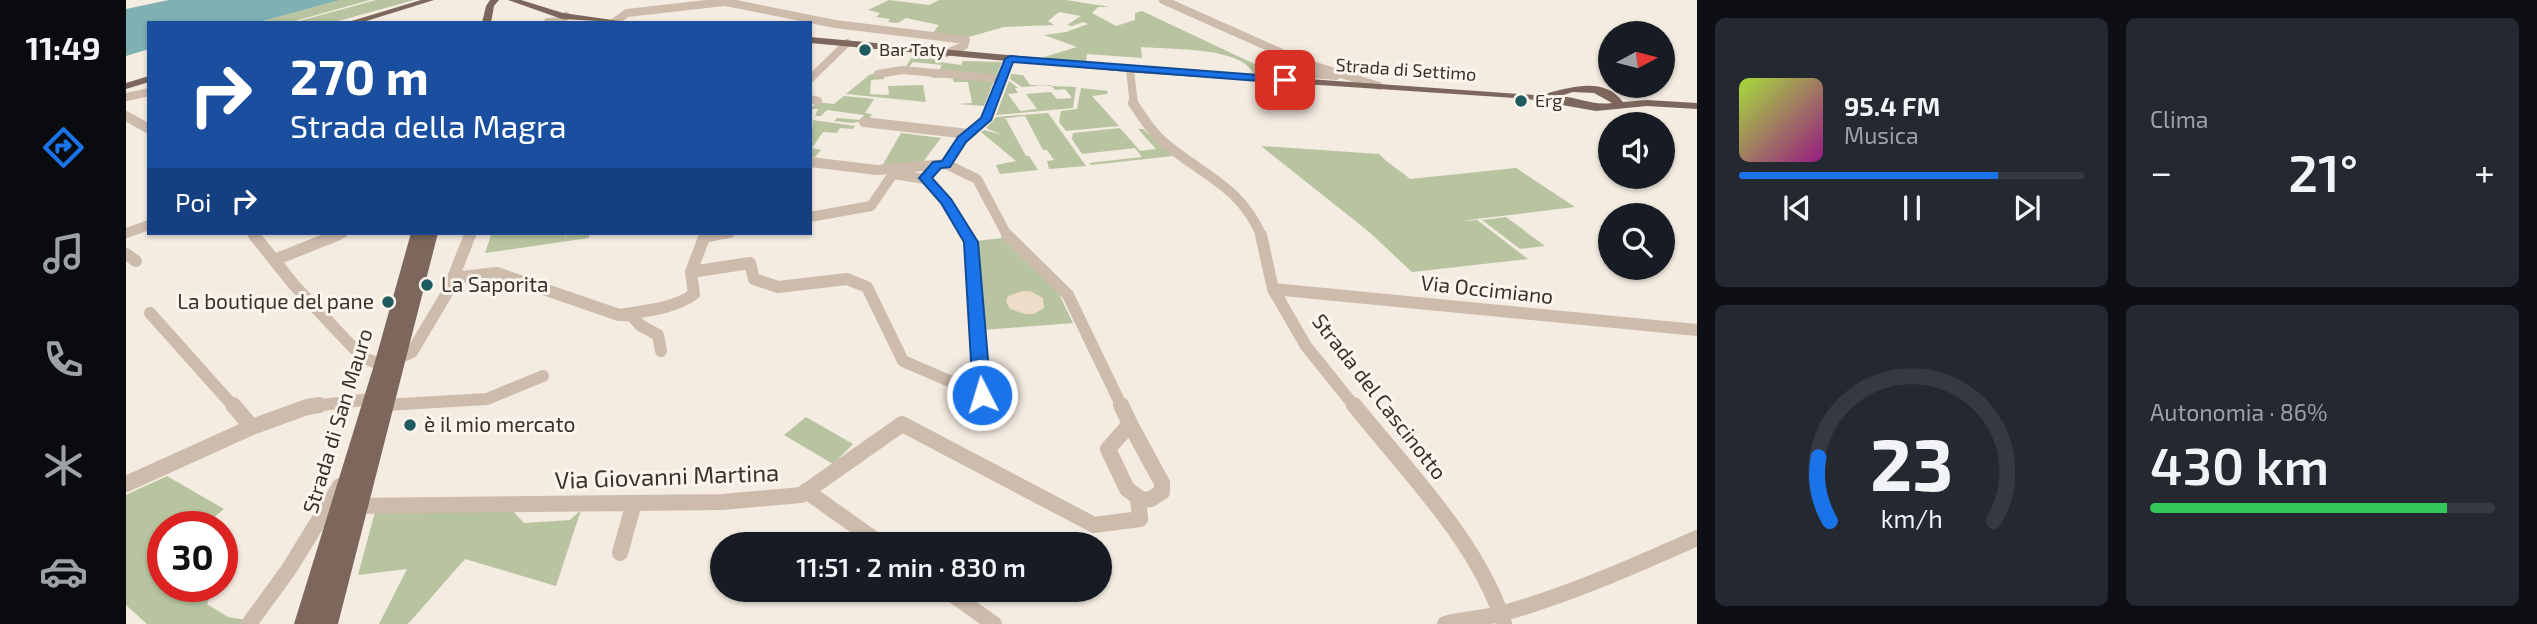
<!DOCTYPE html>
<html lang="it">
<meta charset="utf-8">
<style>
body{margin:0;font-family:"Exo 2",sans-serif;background:#242831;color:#f1f3f6;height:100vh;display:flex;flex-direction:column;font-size:26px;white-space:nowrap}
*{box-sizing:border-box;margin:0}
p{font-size:23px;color:#9ea1a6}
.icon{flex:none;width:38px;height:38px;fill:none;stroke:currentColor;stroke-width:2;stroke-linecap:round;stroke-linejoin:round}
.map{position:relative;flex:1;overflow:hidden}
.panel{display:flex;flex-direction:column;gap:18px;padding:18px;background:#0d0f14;width:840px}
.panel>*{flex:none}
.top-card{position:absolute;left:21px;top:21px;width:665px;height:214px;border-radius:0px;box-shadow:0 2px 5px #0004;background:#1a4fa0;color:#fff;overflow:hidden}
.needle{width:46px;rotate:83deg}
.fabs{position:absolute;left:1472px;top:21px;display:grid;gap:14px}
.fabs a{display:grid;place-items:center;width:77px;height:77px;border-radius:50%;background:#171b24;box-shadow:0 2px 5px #0004;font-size:35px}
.speed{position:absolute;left:21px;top:511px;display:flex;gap:14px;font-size:35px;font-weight:700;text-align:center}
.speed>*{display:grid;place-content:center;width:91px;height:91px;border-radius:50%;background:#171b24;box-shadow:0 2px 5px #0004;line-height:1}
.speed .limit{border:10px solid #d22;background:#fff;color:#111}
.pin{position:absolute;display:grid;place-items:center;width:60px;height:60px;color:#fff;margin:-30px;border-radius:14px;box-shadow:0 4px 10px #0006}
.me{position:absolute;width:77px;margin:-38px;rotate:355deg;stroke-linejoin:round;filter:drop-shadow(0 0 5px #0008)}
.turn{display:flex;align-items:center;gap:24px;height:147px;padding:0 28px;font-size:32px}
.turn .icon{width:91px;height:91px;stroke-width:2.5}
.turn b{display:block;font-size:49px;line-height:60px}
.then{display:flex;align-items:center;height:66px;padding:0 28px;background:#0003;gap:14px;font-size:26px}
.big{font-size:52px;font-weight:600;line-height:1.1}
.panel .widget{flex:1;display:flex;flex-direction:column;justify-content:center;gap:10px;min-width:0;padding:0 24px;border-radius:10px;background:#242831}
.panel .dial{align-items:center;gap:0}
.dial svg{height:182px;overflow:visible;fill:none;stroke:#363941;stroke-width:7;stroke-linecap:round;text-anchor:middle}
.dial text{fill:#f1f3f6;stroke:none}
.song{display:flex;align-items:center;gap:21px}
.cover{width:84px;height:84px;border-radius:10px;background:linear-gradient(135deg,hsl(80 70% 55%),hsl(310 70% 35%))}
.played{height:7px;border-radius:4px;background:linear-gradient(90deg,#1a73e8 75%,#363941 75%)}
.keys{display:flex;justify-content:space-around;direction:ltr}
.heat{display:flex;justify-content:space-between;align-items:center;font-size:38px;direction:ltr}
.charge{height:10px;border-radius:5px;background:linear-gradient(90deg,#34c759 86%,#363941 0)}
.panel .tiles{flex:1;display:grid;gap:18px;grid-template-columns:repeat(2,1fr)}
.trip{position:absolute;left:584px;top:532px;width:402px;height:70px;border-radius:35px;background:#171b24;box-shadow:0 2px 5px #0004;font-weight:600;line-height:70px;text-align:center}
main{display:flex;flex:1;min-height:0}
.menu{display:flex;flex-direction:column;width:126px;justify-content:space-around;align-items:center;background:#090b0e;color:#9ea1a6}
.menu .icon{width:49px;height:49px}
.menu .active{color:#1a73e8}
.menu b{font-size:32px;color:#f1f3f6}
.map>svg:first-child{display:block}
</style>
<main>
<nav class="menu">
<b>11:49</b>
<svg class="icon active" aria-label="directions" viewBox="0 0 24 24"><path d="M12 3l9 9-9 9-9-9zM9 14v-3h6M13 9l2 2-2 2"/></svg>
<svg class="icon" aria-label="music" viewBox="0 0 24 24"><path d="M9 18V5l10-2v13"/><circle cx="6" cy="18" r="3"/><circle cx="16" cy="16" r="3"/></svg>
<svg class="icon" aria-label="phone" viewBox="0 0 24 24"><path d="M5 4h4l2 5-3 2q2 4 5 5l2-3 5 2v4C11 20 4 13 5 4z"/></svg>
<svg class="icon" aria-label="climate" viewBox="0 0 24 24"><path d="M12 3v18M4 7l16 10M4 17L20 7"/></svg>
<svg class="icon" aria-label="car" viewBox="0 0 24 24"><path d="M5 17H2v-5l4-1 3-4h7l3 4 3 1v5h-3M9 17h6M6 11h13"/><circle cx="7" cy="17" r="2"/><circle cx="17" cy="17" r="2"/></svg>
</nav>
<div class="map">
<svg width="1571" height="624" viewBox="0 0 1571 624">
<rect width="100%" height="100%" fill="#f4ebe1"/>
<path fill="#b8c4a0" d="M214,0H244L162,23H130Z
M250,0H288L205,23H166Z
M763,0L803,5L813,0H940L984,7H972L966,13L990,26L1009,20V13L1016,11L1152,75L1128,74C1115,46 1044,50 1015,47L1016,58L961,54L960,62L915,58L951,47L918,35L940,32L962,24L957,22L946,26L941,25L955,16L933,12L922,21L928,25L878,27L839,38L806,34L813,25L780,18L772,23L762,22L764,19L750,17L754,13L742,10Z
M788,54L815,56L814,62L835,65L837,61L876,62L870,77L813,71L816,65L787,62L782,68H779Z
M750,73L758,76V79L745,80L744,94L763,95L762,86L797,85L800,102L720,94L743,75Z
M885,74L897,75L904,85L950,87L947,108L870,115L883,81L892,88H889L892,93L882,94L894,111L911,109L900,94L925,92L931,99L946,98L939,89L929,90L925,85L896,87L884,79Z
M806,75H813L868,81L858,106L832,104L846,103L842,82H828L826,77L807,78Z
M955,88L982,91L981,94L966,96L993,126L940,131L933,122L935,111L951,109Z
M718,96L748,99L739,113L746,114L742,120L727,123L708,121L711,118L735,120L738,115L701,110L695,116H689L692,109H684L691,102L708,104Z
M922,113L960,166L923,169L921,161L928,160L921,150H917L899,116L874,119H880L900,156H903L912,170L874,174L870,165L890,161L855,132L858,130L876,135L860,128L870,117Z
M687,120L729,126L727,129L714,128L711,133L697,132L686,148L695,150L689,157H684Z
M994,128L1014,151L1030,149L1012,129H1017L1047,156L965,165L963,163L1016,157L1009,148L956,154L946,139L947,133Z
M775,133L815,138L797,162L756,166Z
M1135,146L1253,154C1263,165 1274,170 1284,179L1390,168L1449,207L1334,221L1351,220L1402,259L1286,272L1242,231Z
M1380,217L1419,246L1394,249L1356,220Z
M381,233H439V240L440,233H463V238L359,253L365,235Z
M876,238L933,294L947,323L856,330L854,258L850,241Z
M680,417L727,444L707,464L658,435Z
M41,476L98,509L76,527H37V586H88L81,604L102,617L120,620L118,624H21L0,605V495Z
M386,510L398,523L444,520L455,510L430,586L339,559L282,624H253L281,569L232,575L249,512Z"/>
<path fill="#ecdcc8" d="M896,291H904L917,298L918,308L908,314H899L884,309L880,302L882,296Z"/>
<path fill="#7fb0b2" d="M43,0H214L130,23H23V49L0,56V9Z"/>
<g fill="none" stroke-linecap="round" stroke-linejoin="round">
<path stroke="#cdbbac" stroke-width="8" d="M1037,0L1174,61L1253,86
M600,2L709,24L840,40L838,46L820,53
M422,22L435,21L440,16
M487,23L501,13L607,1
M1004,70L1008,105
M752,74L776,70L876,79
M1187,74L1210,76
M684,79L721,43
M0,97L23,92
M684,99L692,101
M867,105L884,59"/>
<path stroke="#cdbbac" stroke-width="10" d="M1007,103C1017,118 1027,134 1041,145C1080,177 1115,187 1136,237
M0,116L23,129
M738,122L842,134
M684,162L751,170L820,164
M820,164L851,179L882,237
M820,164L836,140L862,117L867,103
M767,174L799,179L821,201L842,237
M684,217L745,206L767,174L766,169
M0,233L23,225
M126,233L129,237
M206,237L217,233
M343,237L345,233
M578,237L580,233
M579,237L604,233"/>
<path stroke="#cdbbac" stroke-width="12" d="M128,235L168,285L236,357L256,365L286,352L321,293L344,235
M881,235L942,295L996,407
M1135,235L1147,289L1180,346L1229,407
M579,237L588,235
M0,254L10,261
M148,260L211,235
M565,272L624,263L628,279L652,287L721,279L741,287L777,361L856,395L845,242L841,235
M327,278L371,273L493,315C518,311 548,309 568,294L565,272L579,235
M1147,289L1571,330
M24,313L108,407
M497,315L506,316L514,325L532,335L535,351
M259,405L361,399L417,376
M180,407L253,398"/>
<path stroke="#cdbbac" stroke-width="16" d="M107,405L126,427
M995,405L1004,424
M1228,405C1281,471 1353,543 1378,624
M1004,424L1036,483V492L1025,499L1016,500L1001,489L982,449Z
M0,484L126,427L181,407L193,405
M680,491L755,544
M226,506L596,502L675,495L776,424L968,525L1014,519L1012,498
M494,553L508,503
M820,590L868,624
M123,624L163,569L214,486
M1319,624C1338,619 1359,618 1378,613C1445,594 1508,566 1571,538"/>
<path fill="#7d675c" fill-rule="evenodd" d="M295,0H308L234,23H219Z
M364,0H373L368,6L365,23H356L360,6Z
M382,0H395L437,13L508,23L436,19Z
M684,37L1013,67L1421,96L1422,93C1447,87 1478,77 1497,102L1521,100L1571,103V109L1521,106L1470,111L1402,99L1013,73L684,43ZM1447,92L1468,93L1486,103C1464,106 1449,95 1431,97Z
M23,76V82L0,89V83Z
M285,233H312L212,624H168L248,365Z"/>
</g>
<path fill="#1a73e8" stroke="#114b97" stroke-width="2" d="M884,56L1159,77L1164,80L1159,83L887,62L865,120L840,142L824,167L815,168L806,178L825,199L852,242L865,395L863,400H850L847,395L838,242L815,203L793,178L807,162L816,161L832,137L855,118L879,59Z"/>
<g fill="#1f5a5e" stroke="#fbf5ee" stroke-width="2.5">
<circle cx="739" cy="50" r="7"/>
<circle cx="1395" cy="101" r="7"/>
<circle cx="301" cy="285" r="7"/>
<circle cx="262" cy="302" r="7"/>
<circle cx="284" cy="425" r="7"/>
</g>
<g text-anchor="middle" stroke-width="6" stroke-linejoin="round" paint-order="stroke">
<g font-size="18" fill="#3b302b" stroke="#fbf5ee" text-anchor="start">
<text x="753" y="56">Bar Taty</text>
<text x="1409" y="107">Erg</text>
</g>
<g font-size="18" fill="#3b302b" stroke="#fbf5ee">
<text transform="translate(1280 70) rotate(4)" y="6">Strada di Settimo</text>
</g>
<g font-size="21" fill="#3b302b" stroke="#fbf5ee" text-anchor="start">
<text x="315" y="292">La Saporita</text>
<text x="248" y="309" text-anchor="end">La boutique del pane</text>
<text x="298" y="432">è il mio mercato</text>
</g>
<g font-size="21" fill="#3b302b" stroke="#fbf5ee">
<text transform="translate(1361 290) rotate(6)" y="7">Via Occimiano</text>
<text transform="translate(1253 397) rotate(52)" y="7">Strada del Cascinotto</text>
<text transform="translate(212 421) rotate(-73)" y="7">Strada di San Mauro</text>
</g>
<g font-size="24" fill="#3b302b" stroke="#fbf5ee">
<text transform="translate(541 477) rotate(-2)" y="8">Via Giovanni Martina</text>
</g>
</g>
</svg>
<div class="fabs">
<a><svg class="needle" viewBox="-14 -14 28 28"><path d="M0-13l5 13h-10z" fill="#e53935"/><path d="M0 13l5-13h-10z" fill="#9ea1a6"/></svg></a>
<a><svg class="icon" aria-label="sound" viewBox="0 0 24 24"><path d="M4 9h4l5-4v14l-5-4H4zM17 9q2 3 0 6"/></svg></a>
<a><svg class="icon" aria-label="search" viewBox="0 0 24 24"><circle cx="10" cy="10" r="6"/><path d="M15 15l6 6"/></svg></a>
</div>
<div class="speed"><div class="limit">30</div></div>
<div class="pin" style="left:1159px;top:80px;background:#d93025"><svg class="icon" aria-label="arrive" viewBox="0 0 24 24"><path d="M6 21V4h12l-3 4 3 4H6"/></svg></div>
<svg class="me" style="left:856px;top:395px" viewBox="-20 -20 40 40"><circle r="17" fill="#1a73e8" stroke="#fff" stroke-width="3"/><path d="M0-11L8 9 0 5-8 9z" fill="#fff"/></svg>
<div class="trip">11:51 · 2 min · 830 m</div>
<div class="top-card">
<div class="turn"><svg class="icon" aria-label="right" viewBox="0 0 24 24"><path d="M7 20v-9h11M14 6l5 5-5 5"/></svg><div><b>270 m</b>Strada della Magra</div></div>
<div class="then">Poi<svg class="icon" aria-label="right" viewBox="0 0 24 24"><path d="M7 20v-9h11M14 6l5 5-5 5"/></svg></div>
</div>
</div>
<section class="panel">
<div class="tiles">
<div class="widget">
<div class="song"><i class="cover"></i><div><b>95.4 FM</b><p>Musica</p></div></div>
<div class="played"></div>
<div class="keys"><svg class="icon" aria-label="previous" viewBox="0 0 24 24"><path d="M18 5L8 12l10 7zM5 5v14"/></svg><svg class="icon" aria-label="pause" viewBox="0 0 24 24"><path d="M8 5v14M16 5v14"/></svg><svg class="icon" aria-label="next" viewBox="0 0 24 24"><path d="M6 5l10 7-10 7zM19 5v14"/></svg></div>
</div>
<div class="widget"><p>Clima</p>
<div class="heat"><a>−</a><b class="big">21°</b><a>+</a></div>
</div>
<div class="widget dial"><svg viewBox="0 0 100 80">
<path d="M14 69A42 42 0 1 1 86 69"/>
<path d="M14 69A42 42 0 0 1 9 41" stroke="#1a73e8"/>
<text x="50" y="56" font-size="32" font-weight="700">23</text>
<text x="50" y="72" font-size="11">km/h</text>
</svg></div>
<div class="widget"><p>Autonomia · 86%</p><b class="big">430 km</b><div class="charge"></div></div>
</div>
</section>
</main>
